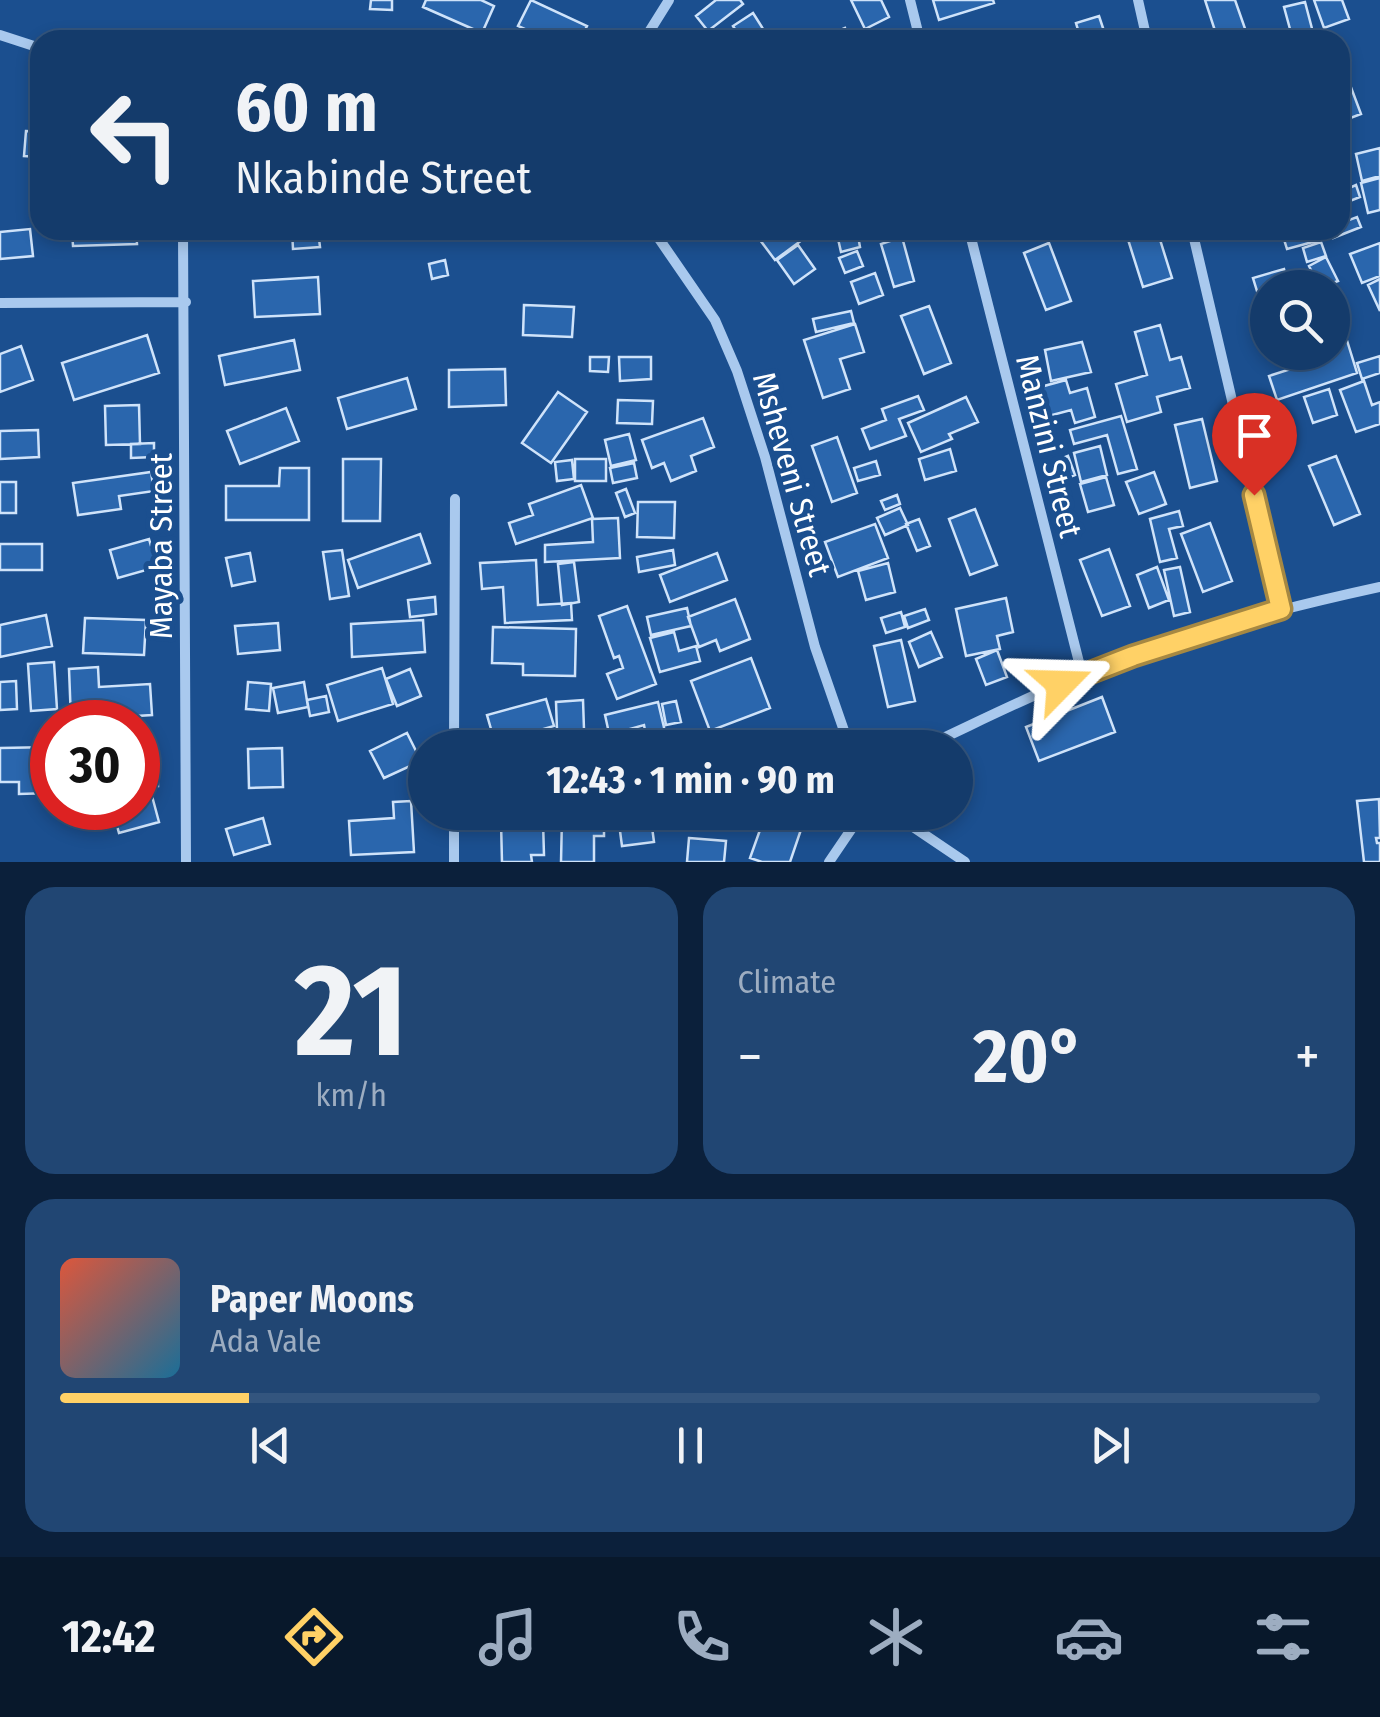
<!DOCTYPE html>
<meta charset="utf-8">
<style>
body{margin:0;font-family:"Fira Sans Condensed",sans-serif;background:#214673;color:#f1f3f6;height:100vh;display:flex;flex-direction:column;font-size:38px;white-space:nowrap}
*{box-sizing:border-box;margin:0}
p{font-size:32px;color:#9dadc1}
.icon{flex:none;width:55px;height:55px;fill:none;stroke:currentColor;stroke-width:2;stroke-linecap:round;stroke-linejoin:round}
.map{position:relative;height:862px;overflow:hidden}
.drawer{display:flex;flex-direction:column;gap:25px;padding:25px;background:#0b203b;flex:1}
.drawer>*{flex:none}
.guide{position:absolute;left:30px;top:30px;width:1320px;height:210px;border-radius:30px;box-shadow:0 5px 15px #0003,0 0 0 2px #33557e;background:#143b6b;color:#f1f3f6;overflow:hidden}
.tools{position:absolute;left:1250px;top:270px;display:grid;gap:20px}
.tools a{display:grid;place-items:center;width:100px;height:100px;border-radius:50%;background:#143b6b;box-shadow:0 5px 15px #0003,0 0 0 2px #33557e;font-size:50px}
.speed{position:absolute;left:30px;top:700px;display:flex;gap:20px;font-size:50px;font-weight:700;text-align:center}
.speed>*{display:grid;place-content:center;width:130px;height:130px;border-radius:50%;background:#143b6b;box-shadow:0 5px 15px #0003,0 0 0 2px #33557e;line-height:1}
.speed .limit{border:15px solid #d22;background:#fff;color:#111}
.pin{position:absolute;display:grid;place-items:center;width:85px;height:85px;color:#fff;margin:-102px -42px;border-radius:50% 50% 50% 0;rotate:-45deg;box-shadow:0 0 10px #0007}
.pin .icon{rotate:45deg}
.me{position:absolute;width:110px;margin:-55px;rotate:68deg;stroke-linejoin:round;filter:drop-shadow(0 0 8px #0008)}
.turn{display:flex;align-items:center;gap:35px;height:210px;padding:0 40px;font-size:45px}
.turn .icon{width:130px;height:130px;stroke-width:2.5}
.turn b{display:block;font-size:70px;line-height:85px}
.big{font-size:75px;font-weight:700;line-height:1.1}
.drawer .widget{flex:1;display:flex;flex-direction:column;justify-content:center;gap:15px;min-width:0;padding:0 35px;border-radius:30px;background:#214673}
.drawer .dial{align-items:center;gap:0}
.dial b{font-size:130px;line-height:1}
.song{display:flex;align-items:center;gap:30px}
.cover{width:120px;height:120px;border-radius:15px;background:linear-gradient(135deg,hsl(10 70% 55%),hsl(200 70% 35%))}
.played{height:10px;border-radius:5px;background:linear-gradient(90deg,#ffd166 15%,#33557e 15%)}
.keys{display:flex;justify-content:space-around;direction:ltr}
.heat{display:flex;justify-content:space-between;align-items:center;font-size:55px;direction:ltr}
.drawer .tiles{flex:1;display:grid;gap:25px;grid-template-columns:1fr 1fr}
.widget:last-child{grid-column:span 2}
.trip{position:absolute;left:408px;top:730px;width:565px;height:100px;border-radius:50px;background:#143b6b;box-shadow:0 5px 15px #0003,0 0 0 2px #33557e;font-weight:700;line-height:100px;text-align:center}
.tabs{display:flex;height:160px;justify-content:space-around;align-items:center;background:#08182b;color:#9dadc1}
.tabs .icon{width:70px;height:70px}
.tabs .current{color:#ffd166}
.tabs b{font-size:45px;color:#f1f3f6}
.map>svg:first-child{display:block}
</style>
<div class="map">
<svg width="1380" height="862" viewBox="0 0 1380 862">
<rect width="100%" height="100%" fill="#1b4f8f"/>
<path fill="#2a66ad" stroke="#cfe3fa" stroke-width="2.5" d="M371,0H392V10L370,9Z
M426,0H481L494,6L482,33L423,7Z
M531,0L587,26L580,40H549L518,26Z
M716,0H740L743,4L708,31L696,16Z
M851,0H881L889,17L865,29Z
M933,0H993L994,3L939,20Z
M1205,0H1235L1249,40H1218Z
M1314,0H1342L1349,19L1324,28Z
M1305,2L1315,40H1293L1284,7Z
M753,13L770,40H742L733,26Z
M1099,16L1107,40H1081L1076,23Z
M845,28L850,40H832L829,35Z
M1340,58L1361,114L1340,122Z
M26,131L40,132V157L24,156Z
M1380,148V176L1362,181L1356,154Z
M1380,178V210L1368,213L1361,183Z
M1356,185L1360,197L1340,205V192Z
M1340,212L1344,222L1357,217L1361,227L1333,238L1330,230H1340Z
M30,229L33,256L0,259V232Z
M72,230H136L137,244L73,246Z
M292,230H318L320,247L293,249Z
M765,230H795L802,240L775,260L757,236Z
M836,230H857L860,247L841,252Z
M1125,230H1157L1172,278L1143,287Z
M1264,230H1318L1320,240L1287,249L1282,233L1266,238Z
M902,237L914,281L894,287L881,244Z
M1321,242L1326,256L1307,262L1303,248Z
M1049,243L1071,301L1046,310L1024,253Z
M1380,243V276L1362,283L1350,254Z
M798,245L815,269L794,284L777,260Z
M857,251L863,266L845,273L839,258Z
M1326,257L1338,281L1320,288L1309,266Z
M445,260L448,275L432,279L429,264Z
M1284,269L1289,288H1268V302L1261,304L1253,278Z
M875,273L883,295L859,304L851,282Z
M318,277L320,314L255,317L253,281Z
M1380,279V311L1368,285Z
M524,305L574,307L572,337L523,335Z
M929,306L951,363L924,374L901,316Z
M851,311L854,323L816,332L813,319Z
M855,324L864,352L840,359L850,389L823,398L804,340Z
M1160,325L1170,360L1181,357L1190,388L1157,397L1161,412L1127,422L1116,384L1147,375L1135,332Z
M1345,334L1357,373L1277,400L1269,376L1294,368L1289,353L1332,352V338Z
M147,335L159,373L74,400L62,363Z
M294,340L300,370L225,385L219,356Z
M1082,342L1091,372L1051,381L1045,350Z
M21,346L33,380L0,392V354Z
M1380,356V373L1362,379L1357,363Z
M590,357H609L608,372L590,371Z
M619,357H651V379L620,381Z
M505,369L506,405L449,407V370Z
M407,378L416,409L347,429L338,398Z
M1066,380L1070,393L1087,388L1095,417L1075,423L1071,410L1041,418L1033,389Z
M1364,381L1372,405L1380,402V424L1356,432L1340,390Z
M1329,389L1337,415L1313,423L1304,397Z
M558,392L587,412L551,463L522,443Z
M918,396L924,410L899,419L906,436L870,449L862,429L886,420L882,409Z
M966,397L978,422L949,434L952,439L921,452L908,423Z
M618,400L653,401L652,424L617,423Z
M139,405L140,444L106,445L105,406Z
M286,408L299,441L240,464L227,431Z
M1121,416L1137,469L1118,474L1107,435L1074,444L1070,430Z
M703,418L714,447L691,456L696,471L671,481L664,463L652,468L642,440Z
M1202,419L1217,481L1190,488L1175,425Z
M38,430L39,457L0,459V431Z
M629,434L636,460L611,466L605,440Z
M837,437L857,493L832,502L812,446Z
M154,443V457L131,458V444Z
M1100,446L1107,475L1081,482L1074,453Z
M950,449L956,471L925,480L919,459Z
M1068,456L1075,475L1057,482L1050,463Z
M1336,456L1360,514L1334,525L1309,466Z
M343,459H381L380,521H343Z
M575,459H606V481H575Z
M572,460L574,479L557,481L555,462Z
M876,461L880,475L858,481L854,468Z
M634,463L637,478L613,483L610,468Z
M280,468H309V520H226V486H279Z
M151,472L154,491L119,496L121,509L78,515L73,483Z
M1154,472L1166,504L1139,514L1126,482Z
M1106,477L1114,505L1088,512L1080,484Z
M0,482H16V513H0Z
M581,485L593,518L516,544L509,523L533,515L529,504Z
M626,489L635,513L625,517L616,493Z
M897,495L900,504L885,510L881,501Z
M638,502H675L674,538L637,537Z
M900,508L908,525L885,535L877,518Z
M975,509L997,565L970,575L949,519Z
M1179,511L1183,526L1169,529L1177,558L1160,562L1150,519Z
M618,518L620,558L545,562V545L593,542L592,519Z
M919,519L930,546L917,551L906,524Z
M1210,523L1232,581L1203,592L1181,534Z
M875,524L888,558L838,577L825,542Z
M420,534L430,563L358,588L348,560Z
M149,539L157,567L118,578L110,550Z
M0,544H42V570H0Z
M1109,549L1130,606L1102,616L1080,560Z
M342,550L349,596L330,599L323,552Z
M673,550L675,565L639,572L637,557Z
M250,553L255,581L232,586L226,558Z
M717,553L727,580L670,602L660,575Z
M536,560L538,605L571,603L572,620L505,623L503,587L482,589L480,563Z
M574,562L579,602L562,605L558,564Z
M888,563L895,592L866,600L858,571Z
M1157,567L1169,600L1149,608L1137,575Z
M1180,567L1190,612L1174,616L1164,570Z
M435,597L436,614L410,617L408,600Z
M1006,598L1013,632L997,636L1000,649L966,656L956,609Z
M735,599L750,639L720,651L716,640L699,647L688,617Z
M627,606L656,684L617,699L607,674L623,668L619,656L614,658L599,616Z
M687,608L691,626L651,635L647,617Z
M925,609L929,620L908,628L904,616Z
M901,612L905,627L886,633L881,618Z
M46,615L52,646L0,657V625Z
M85,618L146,620L144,655L83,653Z
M423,620L425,652L352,657L351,624Z
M278,623L280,650L238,654L235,626Z
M493,627L576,629L575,676L523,675V664L492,663Z
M674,632L679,651L696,646L700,661L660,672L650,638Z
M931,632L942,657L919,667L909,642Z
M901,640L915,701L888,707L874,646Z
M997,650L1007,677L986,685L976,659Z
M751,658L770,708L710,731L691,681Z
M54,662L57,709L31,711L28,664Z
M98,667L99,687L150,684L152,715L71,720L69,669Z
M382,668L393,704L338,721L327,685Z
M410,669L421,696L397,706L386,679Z
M16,681L17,709L0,710V682Z
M248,682L271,684L269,711L246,709Z
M304,682L308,707L278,713L273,688Z
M326,696L329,712L310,716L307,700Z
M1102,697L1115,732L1039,761L1026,727Z
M546,699L554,726L495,743L487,715Z
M583,700L584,729L557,730L556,702Z
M676,701L681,722L666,725L662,704Z
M658,702L666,736L647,741L644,725L626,730L630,743L612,747L605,715Z
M601,732L603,748H589L588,734Z
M407,733L421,761L384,778L370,751Z
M138,734H141L142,766L157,765L158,786L138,787Z
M52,747V793L19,794V782H0V748Z
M282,748L283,787L249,788L248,749Z
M152,796L159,822L119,833L112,808H138V800Z
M1379,799L1380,838H1376L1377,843H1380V862H1364L1357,801Z
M411,801L414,852L351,855L349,821L394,818L393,802Z
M784,812H807L790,862H762L750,858L765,816L781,821Z
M562,817L604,818V836H594V862H561Z
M263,818L270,844L234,855L226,829Z
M543,821L544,855H531L532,862H502L501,822Z
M652,827L654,842L622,846L620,831Z
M689,838L726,841L724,862H687Z"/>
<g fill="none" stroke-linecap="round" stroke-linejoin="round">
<path stroke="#a9c9ee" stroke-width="10" d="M910,0L920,40
M1138,0L1147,40
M0,35L40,48
M644,40L669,0
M183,230L186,862
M653,230L715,320L737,371L765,457L815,647L850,748
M969,230L1082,674
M1192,230L1281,609
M0,303L186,302
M454,748L455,499
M922,748C976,723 1029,696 1084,674C1179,635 1279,609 1380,587
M891,812L965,862
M454,862V812
M829,862L863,812"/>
</g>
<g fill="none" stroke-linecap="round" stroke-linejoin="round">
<defs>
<path id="route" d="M1061,684L1133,656L1281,609L1254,495"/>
</defs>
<use href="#route" stroke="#a68842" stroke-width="25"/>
<use href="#route" stroke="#ffd166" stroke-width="18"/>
</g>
<g text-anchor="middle" stroke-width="10" stroke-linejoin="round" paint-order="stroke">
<g font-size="32" fill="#fff" stroke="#1b4f8f">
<text transform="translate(1049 446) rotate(76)" y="11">Manzini Street</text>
<text transform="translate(792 474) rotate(74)" y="11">Msheveni Street</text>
<text transform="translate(161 546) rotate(-90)" y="11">Mayaba Street</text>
</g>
</g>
</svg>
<div class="tools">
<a><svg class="icon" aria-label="search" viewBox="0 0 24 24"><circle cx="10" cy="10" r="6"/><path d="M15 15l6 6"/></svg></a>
</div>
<div class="speed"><div class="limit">30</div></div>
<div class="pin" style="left:1254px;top:495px;background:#d93025"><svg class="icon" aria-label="arrive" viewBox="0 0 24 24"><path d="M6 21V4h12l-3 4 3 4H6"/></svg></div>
<svg class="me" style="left:1061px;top:684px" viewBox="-20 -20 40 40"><path d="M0-17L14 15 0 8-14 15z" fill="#ffd166" stroke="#fff" stroke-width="4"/></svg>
<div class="trip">12:43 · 1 min · 90 m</div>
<div class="guide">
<div class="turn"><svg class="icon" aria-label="left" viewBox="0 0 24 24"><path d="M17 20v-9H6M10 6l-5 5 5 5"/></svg><div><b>60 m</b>Nkabinde Street</div></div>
</div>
</div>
<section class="drawer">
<div class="tiles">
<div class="widget dial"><b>21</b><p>km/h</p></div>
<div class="widget"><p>Climate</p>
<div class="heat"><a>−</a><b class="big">20°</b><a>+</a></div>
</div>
<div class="widget">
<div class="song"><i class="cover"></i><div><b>Paper Moons</b><p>Ada Vale</p></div></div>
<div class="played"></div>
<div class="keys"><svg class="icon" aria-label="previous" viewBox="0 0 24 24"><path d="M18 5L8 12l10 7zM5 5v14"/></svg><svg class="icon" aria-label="pause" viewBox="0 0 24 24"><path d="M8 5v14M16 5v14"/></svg><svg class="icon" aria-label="next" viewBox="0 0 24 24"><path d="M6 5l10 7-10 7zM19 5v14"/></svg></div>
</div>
</div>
</section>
<nav class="tabs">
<b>12:42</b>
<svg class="icon current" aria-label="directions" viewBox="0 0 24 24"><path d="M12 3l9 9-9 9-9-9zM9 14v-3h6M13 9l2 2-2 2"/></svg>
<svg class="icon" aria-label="music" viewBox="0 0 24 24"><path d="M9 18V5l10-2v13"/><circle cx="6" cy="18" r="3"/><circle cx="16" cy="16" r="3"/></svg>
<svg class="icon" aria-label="phone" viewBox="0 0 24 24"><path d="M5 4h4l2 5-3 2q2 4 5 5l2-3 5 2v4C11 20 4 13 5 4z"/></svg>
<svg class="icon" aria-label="climate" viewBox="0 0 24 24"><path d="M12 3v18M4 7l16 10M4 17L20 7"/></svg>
<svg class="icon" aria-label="car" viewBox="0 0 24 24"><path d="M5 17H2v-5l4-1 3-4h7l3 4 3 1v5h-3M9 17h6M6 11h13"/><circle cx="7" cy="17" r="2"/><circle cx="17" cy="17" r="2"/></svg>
<svg class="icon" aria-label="filters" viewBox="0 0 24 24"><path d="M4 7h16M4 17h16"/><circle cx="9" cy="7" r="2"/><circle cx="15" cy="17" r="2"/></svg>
</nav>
